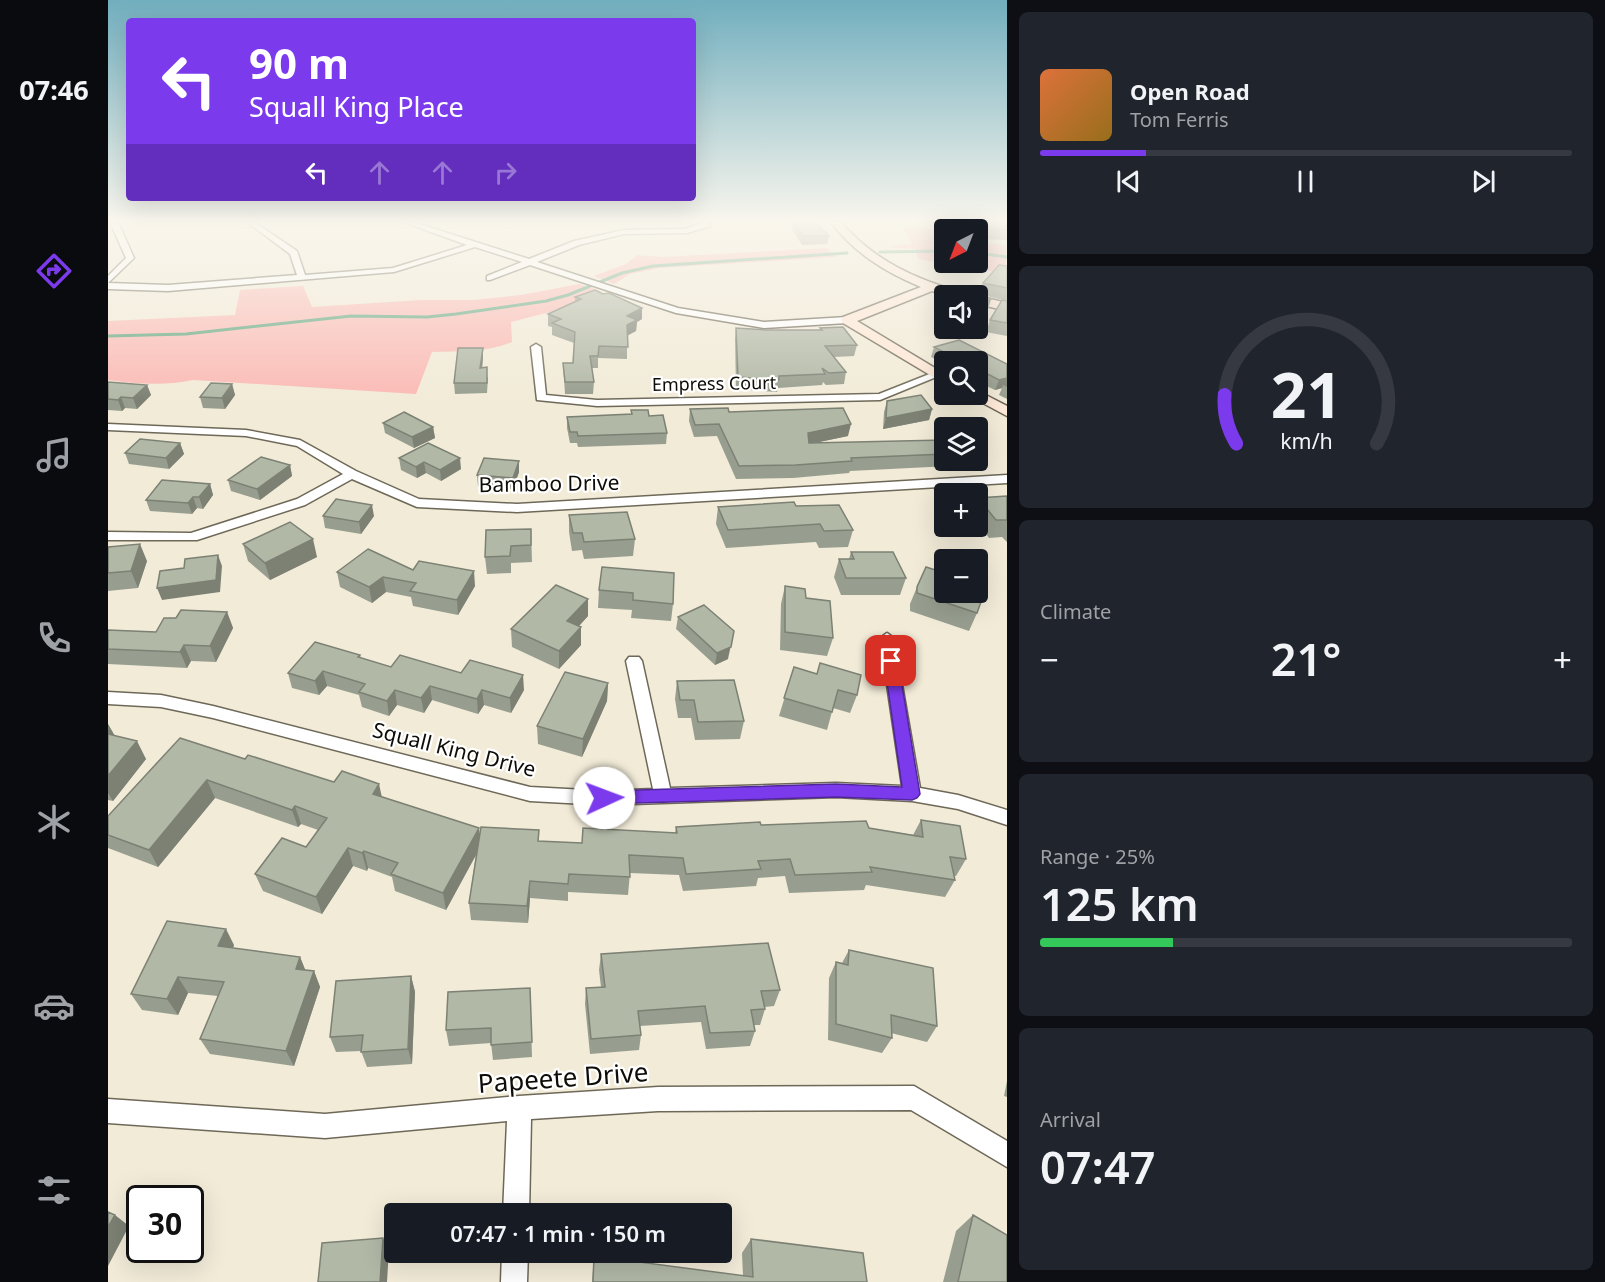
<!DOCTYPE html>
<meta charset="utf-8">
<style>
body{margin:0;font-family:"Noto Sans",sans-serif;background:#20242c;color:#f1f3f6;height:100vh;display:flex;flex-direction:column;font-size:22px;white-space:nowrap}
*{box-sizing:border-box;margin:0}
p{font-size:20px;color:#9ea1a6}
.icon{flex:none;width:33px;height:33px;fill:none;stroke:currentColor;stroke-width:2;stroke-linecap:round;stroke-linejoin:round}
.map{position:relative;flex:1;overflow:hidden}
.sheet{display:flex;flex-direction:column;gap:12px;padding:12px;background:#0d0f14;width:598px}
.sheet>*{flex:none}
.guide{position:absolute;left:18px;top:18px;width:570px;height:183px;border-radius:6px;box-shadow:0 6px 24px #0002;background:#7c3aed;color:#fff;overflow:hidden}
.needle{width:39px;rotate:222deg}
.fabs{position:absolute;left:826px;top:219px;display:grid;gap:12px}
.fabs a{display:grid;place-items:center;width:54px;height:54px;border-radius:6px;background:#171b24;box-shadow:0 6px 24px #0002;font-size:30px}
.speed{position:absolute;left:18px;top:1185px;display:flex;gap:12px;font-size:30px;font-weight:700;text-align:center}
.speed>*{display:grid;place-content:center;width:78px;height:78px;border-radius:50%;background:#171b24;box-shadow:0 6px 24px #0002;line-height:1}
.speed .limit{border:3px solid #111;border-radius:9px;background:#fff;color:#111}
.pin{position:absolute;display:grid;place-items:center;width:51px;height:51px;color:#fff;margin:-26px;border-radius:12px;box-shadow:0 3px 9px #0006}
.me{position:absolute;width:66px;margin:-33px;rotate:88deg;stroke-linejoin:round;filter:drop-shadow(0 0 4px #0008)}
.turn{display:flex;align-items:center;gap:21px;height:126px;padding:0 24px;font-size:27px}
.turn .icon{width:78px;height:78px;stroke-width:2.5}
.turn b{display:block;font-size:42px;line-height:51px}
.lanes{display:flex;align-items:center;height:57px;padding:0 24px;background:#0003;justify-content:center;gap:30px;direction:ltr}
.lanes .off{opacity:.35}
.big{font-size:45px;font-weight:600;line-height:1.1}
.sheet .card{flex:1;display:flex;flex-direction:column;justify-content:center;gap:9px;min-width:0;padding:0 21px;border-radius:9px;background:#20242c}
.sheet .dial{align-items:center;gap:0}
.dial svg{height:156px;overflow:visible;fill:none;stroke:#363941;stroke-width:7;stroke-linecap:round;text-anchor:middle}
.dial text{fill:#f1f3f6;stroke:none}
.song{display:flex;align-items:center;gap:18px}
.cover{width:72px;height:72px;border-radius:9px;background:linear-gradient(135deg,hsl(20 70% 55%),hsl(40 70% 35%))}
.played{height:6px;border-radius:3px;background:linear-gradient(90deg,#7c3aed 20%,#363941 20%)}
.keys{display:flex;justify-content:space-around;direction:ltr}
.heat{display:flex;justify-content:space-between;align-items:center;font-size:33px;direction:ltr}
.charge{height:9px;border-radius:4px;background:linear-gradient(90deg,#34c759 25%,#363941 0)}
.trip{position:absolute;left:276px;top:1203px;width:348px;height:60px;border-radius:6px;background:#171b24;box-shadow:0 6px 24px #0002;font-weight:600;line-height:60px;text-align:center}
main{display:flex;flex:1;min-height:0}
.menu{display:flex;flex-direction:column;width:108px;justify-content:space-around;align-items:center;background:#090b0e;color:#9ea1a6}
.menu .icon{width:42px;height:42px}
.menu .selected{color:#7c3aed}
.menu b{font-size:27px;color:#f1f3f6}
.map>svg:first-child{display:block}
</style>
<main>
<nav class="menu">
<b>07:46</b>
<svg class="icon selected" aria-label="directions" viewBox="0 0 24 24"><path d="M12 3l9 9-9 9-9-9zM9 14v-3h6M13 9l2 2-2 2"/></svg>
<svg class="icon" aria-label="music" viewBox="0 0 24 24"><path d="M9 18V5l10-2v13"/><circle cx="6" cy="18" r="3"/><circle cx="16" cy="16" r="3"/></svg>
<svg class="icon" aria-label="phone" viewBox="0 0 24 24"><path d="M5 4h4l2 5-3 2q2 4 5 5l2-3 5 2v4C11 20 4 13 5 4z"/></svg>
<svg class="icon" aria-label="climate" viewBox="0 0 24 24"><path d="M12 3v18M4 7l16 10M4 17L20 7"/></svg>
<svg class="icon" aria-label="car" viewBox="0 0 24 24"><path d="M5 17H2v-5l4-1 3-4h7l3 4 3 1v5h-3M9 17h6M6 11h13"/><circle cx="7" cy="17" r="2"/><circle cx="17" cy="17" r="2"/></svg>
<svg class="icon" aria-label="filters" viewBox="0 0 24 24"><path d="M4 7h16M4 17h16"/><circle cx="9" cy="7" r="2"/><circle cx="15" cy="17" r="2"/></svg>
</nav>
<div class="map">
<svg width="899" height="1282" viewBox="0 0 899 1282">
<rect width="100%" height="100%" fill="#f2ebd8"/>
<path fill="#fbbab5" d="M794,226L837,230V262H870V243L898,245V274L812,259L809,256L808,249L779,247L804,244Z
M719,248L728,257L552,268L522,274L506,284L486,276L518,264L529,255L554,257Z
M471,284L487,289L485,294L442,312L403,322L404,342C379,353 351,351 324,352L308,394L85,380C56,386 29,384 0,380V321L127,315L132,290L195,286L204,307L313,300H365L413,295Z"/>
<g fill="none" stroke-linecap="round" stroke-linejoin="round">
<path stroke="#60a47e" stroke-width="3" d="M772,252L837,251
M870,253L899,257
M0,336L78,334L243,316L319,317L348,314L438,301L460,295L514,273L545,266L739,253"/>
<defs>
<path id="street" d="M2,222H10L26,258L0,283L60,285L189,275L182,254L139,222H146L189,251L197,275L285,268L359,245L295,222H305L421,259L466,241L516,230L578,229L596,222H602L603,226L579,233L516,234L471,245L429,262L570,308L656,322L739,317L744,320L739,323L656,328L568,313L422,265L382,280H379V276L414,262L367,247L286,272L60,291L0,289V276L18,258Z
M844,222H885L881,224H848Z
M428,344L433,347L438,395L489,400L771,394L824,373L833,375L772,400L489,406L429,400L423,347Z
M0,424L138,430L192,440L248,471L311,499L409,504L899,475V483L409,512L309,507L244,479L197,505L89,540H0V532L83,533L189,499L235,474L189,446L138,436L0,430Z
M779,633L786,638L812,788L850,795L899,810V825L850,809L804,801L728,797L496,805L422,801L105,718L53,707L0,704V692L53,695L105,706L422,787L496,791L545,789L518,661L521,657H531L534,661L562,788L728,783L794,786L772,638Z
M806,1086L899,1141V1167L803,1110L550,1111L423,1119L421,1214H395L399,1121L217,1138L0,1123V1099L217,1114L411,1096L550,1087Z
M394,1252H420L419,1282H393Z"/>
<path id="secondary" d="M723,222H733C766,261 809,280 857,293L859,296H838L824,291L749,321L837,374V384L735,323L733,320L735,317L813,287C777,272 746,253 723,222Z
M870,296L899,303V311L870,304Z
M870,391L899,406V416L858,394H870Z"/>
</defs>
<use href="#street" stroke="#6e6858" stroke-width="3"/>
<use href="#secondary" stroke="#6e6858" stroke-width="3"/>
<use href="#street" fill="#fff" fill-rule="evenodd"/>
<use href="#secondary" fill="#fee8d7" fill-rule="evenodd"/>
</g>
<path fill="#989e8f" d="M682,222H707L721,236L719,244L694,245L684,229V226Z
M861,222H899V240L870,239V230H860L859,226Z
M899,266V301L871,294V296L883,299L880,309L870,313L871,293L875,283Z
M467,297L534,319L529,322L528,331L519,336V359L490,358V368H484L486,382L485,394H457L455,363H465L466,343L444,335V327L440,326V314L467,302Z
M899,301V336L878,332L882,320Z
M628,328L659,330H712V328L749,345L746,356L726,357L738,372L736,384L718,385L715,382L714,385L670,388L669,392L628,389L627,339Z
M826,347L899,364V399L891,395L894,388L887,390L870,382V362H837V364L823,357Z
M375,358L374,368L380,378L379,393L347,394L346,383Z
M0,382L39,385L43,395L29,409L17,408L14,411L0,410Z
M124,384L127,395L117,409L95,408L92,397Z
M779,401L824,409L821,420L775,429L776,412Z
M582,409L621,412L740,436L706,443L837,441V460H844L842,466L742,471L741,473L685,478L628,479L609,436L586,437L581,421Z
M523,410L541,416L559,433L558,444L470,447L469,443H462L459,428V417L523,414Z
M275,423L325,427L327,438L306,448L277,433Z
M72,443L76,454L61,469L21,464L17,453Z
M320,443L353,469L333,481L318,473L309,478L293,470L291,458Z
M182,465L184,476L152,500L123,491L120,480Z
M411,472L405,489L370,486L369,475Z
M102,484L105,495L95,509L89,508L84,514L42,511L38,500Z
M899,496V542L894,537L881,538L870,523V498Z
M688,506L745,530L740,547L711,548L708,542L618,548L608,524L610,507Z
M461,515L527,539L525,556L476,559L474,550L464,551L461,532Z
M215,516H266L253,534L217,528Z
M423,529L424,562L403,563V573L379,574L377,557Z
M135,544L209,557L162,580L140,561Z
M0,547L39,561L30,588L0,591Z
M743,552L798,578L792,595H733L726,577L731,559H741Z
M494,567L565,604L563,621L523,618L524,610L490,608L491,590Z
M305,570L367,586L350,615L305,606L303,597L278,592L264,603L232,587L229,572Z
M677,586L698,598L725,638L719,656L672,650L673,604Z
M809,587L837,592L858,594L869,613L861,631L802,611V604Z
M480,599V616L471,626L473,645L451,669L404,647L403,629Z
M119,612L125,628L108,662L83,661L79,668L0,664V630L48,632L68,618Z
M570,617L620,659L607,665L568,629Z
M252,655L253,658L283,667L353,673L416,690L403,713L376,705L370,714L324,700L316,713L289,705L281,716L254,707L251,695L219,686L211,695L184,688L180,673Z
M686,667L749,695L742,713L725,708L719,730L671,716Z
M569,681L636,721L632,739L587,740L583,718H570L567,699Z
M500,683L499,701L474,757L430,744L429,726Z
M0,724L7,736L38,759L5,801L0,800Z
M137,759L226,782L274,797L372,833L431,841L474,843L567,833L568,827L653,825L761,828L805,835L813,820L858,859L848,876H846L847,880L837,897L758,885L756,890L681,893L677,876L650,878L648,886L575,891L571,875L522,873L520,895L460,892V901L422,898L420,923L363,920L361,903L368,854L338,910L287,891L284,877L260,868L259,871L245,866L214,914L155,891L147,874L198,847L210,830L193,824L190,827L107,798L50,867L0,848V816Z
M126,945L125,948L192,957L197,970L206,971L212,987L186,1066L102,1054L92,1039L110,996L80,993L70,1015L34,1010L23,994Z
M741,950L829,1026L819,1042L783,1033L784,1038L774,1053L720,1040L721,978L728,962L734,963Z
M493,954L672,990L666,1006L657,1007V1009L652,1025H646L647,1031L642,1046L598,1049L593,1022L532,1026L533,1035L531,1050L482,1054L477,1004L478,988L493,987L491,970Z
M303,976L307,992L304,1064L259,1067L253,1051L228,1052L222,1037Z
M422,988L424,1057L385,1060L383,1043L341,1046L338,1030Z
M899,1081V1097L896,1096Z
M865,1215L899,1282H835L848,1231Z
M643,1239L759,1282H484L486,1256L635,1276L634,1253Z"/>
<path fill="#7c8174" d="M883,299L880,309L870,313V305Z
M534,308V319L529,322L528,331L518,336L519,316Z
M375,348V358L373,378L372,368Z
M899,378V387L895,385L894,388L887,390L891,380Z
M124,384L127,395L117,409L114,398Z
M39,385L43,395L29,409L25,398Z
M13,397L17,408L14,411L10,400Z
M824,409L821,420L775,429L778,418Z
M743,424L740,436L697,445L700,433Z
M325,427L327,438L306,448L304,437Z
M72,443L76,454L61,469L58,458Z
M352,458L353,469L333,481L332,470Z
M411,461V472L405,489V478Z
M316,462L318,473L309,478L308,467Z
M182,465L184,476L152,500L149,489Z
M102,484L105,495L95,509L91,497Z
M85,497L89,508L84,514L80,503Z
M264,505L266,516L253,534L251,522Z
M205,539L209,557L162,580L157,563Z
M32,544L39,561L30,588L23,571Z
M110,555L114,566L112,592L54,600L49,588Z
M366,571L367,586L350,615L349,600Z
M275,577L278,592L264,603L261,587Z
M480,599V616L459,639V621Z
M119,612L125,628L108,662L102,646Z
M473,627V645L451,669V651Z
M626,631L620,659L607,665L609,653Z
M76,645L83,661L79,668L72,652Z
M215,671L219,686L211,695L207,681Z
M415,675L416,690L403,713L402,698Z
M500,683L499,701L474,757L475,739Z
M322,686L324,700L316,713L313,698Z
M287,690L289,705L281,716L279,701Z
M374,690L376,705L370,714L369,699Z
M0,724L10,742L0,746Z
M29,741L38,759L5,801L0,793V776Z
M99,780L107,798L50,867L41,850Z
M271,784L275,802L265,794Z
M187,806L193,824L190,827L184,810Z
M371,828L373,846L338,910L335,893Z
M240,848L245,866L214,914L208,897Z
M256,851L260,868L259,871L254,853Z
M422,881V898L420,923L419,906Z
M118,929L126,945L119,963L110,946Z
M192,957L199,974L188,969Z
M206,971L212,987L186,1066L178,1051Z
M303,976L307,992L304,1064L300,1049Z
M70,977L80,993L70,1015L59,999Z
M7,1215L21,1226L0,1266V1227Z
M275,1238L281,1249L279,1282H272Z"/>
<path fill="#b1b8a6" stroke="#7c8174" stroke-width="1.5" d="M686,222H707L721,236H695Z
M864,222H899V230L866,229Z
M891,265L899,266V288L875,283Z
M871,288V296L883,299L870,305V296H864Z
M487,290L495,294L501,293L534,308L519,316L529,320L519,325L520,347L491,346L490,356H482L486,382H457L455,363H465L467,332L444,323L453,319L440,314L473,299L467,297Z
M894,300L899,301V323L882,320Z
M735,327L749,345L717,346L738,372L721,373L714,368L717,374L671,376V380L630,377L628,328L659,330H714L712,328Z
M851,340L899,364V378L891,380L870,369V362H855L826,347Z
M350,348H375L372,368L379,367V383H346Z
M0,382L39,385L25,398L13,397L10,400L0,399Z
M103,383L124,384L114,398L92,397Z
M813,395L824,409L778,418L779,401Z
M620,408L621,412L735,408L743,424L700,433L701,443L836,440L837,454L743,458L744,461L688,465L631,466L611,424L587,425L582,409Z
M523,410H540L541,416L555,415L559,433L470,436L469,432H462L459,417L524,414Z
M296,412L325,427L304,437L275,423Z
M32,439L72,443L58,458L17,453Z
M320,443L352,458L332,470L316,462L308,467L291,458Z
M153,457L182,465L149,489L120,480Z
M376,458L411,461L405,478L369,475Z
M54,480L102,484L91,497H85L80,503L38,500Z
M899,496V520H888L870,498Z
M228,499L264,505L251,522L215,516Z
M686,502L688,506L731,505L745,530L716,531L712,524L620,530L610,507Z
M519,512L527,539L476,542L474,533H465L461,515Z
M182,522L205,539L157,563L135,544Z
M423,529V545L403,546L402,556L377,557L378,530Z
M32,544L23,571L0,573V547Z
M260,549L305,570L311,561L366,571L349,600L302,591L308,583L275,577L261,587L229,572Z
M743,552H785L798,578H738L731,559H746Z
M110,555L108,580L49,588L52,571L76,568L77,559Z
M494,567L566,573L565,604L525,600V593L491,590Z
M818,567L837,573V592H858V594L874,599L869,613L809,593V587Z
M448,585L480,599L459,621L473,627L451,651L403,629Z
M677,586L697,589L698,598L722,601L725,638L677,632Z
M596,605L626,631L623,647L609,653L570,617Z
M73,610L119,612L102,646L76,645L72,652L0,649V630L48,632L56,618H68Z
M207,642L252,655L250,657L283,667L292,655L353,673L362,660L415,675L402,698L374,690L369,699L322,686L313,698L287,690L279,701L251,692L257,684L215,671L207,681L180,673Z
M712,663L753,675L749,695L730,690L724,712L676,698L686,667L709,674Z
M457,672L500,683L475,739L429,726Z
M626,680L636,721L590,722L586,700H572L569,681Z
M0,734L29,741L0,776Z
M72,738L137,759L140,755L226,782L234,771L271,784L265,794L371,828L335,893L283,874L290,863L256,851L254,853L240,848L208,897L147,874L174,838L198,847L219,818L187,806L184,810L99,780L41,850L0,835V816Z
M813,820L852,826L858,859L842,857L847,880L762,867L764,872L687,875L682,859L650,861L653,869L578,874L575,858L521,855L522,877L461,874L460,884L422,881L419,906L361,903L373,827L431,830L430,841L474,843L475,828L569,833L568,827L652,822L653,825L758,821L761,828L815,837Z
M59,921L118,929L110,946L192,957L188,969L206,971L178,1051L92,1039L116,982L70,977L59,999L23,994Z
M660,943L672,990L653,991L657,1009L643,1010L647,1031L602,1033L597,1006L530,1011L533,1035L483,1039L478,988L497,987L493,954Z
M741,950L825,968L829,1026L783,1015L784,1038L728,1024V962L740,965Z
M303,976L300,1049L253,1052L255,1035L222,1037L228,981Z
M422,988L424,1042L383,1045V1028L338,1030L340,992Z
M0,1212L7,1215L0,1227Z
M865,1215L899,1235V1282H850Z
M275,1238L272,1282H210L214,1243Z
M643,1239L755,1253L759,1282H485L486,1256L645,1277Z"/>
<linearGradient id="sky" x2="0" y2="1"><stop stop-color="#71aebe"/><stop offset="0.55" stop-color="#f9f6ed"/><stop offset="1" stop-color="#f9f6ed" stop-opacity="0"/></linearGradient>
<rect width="899" height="401" fill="url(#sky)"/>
<path fill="#7c3aed" stroke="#51269a" stroke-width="1.5" d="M783,656L790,661L812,794L809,798L804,800L728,797L496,804L490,802L488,798L490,793L496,791L728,784L794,787L776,661Z"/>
<g text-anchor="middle" stroke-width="4.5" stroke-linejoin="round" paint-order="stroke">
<g font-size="18" fill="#0e0c06" stroke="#fff">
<text transform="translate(606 384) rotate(-1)" y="6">Empress Court</text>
</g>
<g font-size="21" fill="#0e0c06" stroke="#fff">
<text transform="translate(441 484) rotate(-1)" y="7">Bamboo Drive</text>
<text transform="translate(346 750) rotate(14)" y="7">Squall King Drive</text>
</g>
<g font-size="26" fill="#0e0c06" stroke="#fff">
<text transform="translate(455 1078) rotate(-4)" y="9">Papeete Drive</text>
</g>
</g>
</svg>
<div class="fabs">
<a><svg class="needle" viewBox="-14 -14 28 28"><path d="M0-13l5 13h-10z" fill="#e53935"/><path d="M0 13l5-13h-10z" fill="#9ea1a6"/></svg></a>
<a><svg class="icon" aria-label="sound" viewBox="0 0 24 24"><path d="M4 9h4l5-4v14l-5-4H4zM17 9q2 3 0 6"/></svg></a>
<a><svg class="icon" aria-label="search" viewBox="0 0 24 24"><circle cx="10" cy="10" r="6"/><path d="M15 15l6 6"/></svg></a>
<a><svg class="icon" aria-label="layers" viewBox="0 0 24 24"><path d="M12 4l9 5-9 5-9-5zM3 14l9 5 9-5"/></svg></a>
<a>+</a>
<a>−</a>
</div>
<div class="speed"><div class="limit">30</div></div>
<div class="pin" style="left:783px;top:661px;background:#d93025"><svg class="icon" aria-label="arrive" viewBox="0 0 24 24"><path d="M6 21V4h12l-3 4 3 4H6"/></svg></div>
<svg class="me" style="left:496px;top:798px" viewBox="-20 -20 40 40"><circle r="19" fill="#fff"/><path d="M0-13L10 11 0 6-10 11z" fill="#7c3aed"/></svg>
<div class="trip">07:47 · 1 min · 150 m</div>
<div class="guide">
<div class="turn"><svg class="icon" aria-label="left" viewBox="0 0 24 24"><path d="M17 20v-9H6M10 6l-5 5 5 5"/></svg><div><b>90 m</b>Squall King Place</div></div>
<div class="lanes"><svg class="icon" aria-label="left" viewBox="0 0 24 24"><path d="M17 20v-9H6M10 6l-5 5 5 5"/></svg><svg class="icon off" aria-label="ahead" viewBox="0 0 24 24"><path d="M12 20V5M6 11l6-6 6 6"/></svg><svg class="icon off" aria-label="ahead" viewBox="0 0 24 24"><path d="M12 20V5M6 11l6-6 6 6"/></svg><svg class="icon off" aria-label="right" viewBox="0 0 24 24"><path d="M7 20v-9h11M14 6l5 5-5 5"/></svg></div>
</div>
</div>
<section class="sheet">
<div class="card">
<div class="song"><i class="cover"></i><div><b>Open Road</b><p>Tom Ferris</p></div></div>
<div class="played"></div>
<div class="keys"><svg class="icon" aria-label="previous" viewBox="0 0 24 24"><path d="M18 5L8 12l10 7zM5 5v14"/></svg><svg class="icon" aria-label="pause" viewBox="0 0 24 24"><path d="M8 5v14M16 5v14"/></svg><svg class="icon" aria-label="next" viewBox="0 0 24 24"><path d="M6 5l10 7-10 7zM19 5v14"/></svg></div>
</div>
<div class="card dial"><svg viewBox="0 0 100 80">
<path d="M14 69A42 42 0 1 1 86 69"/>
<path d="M14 69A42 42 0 0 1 8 44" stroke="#7c3aed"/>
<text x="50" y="56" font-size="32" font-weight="700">21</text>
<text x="50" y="72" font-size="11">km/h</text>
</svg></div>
<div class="card"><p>Climate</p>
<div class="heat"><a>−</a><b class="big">21°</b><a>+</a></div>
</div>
<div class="card"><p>Range · 25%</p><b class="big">125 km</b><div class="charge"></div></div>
<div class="card"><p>Arrival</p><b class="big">07:47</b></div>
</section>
</main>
